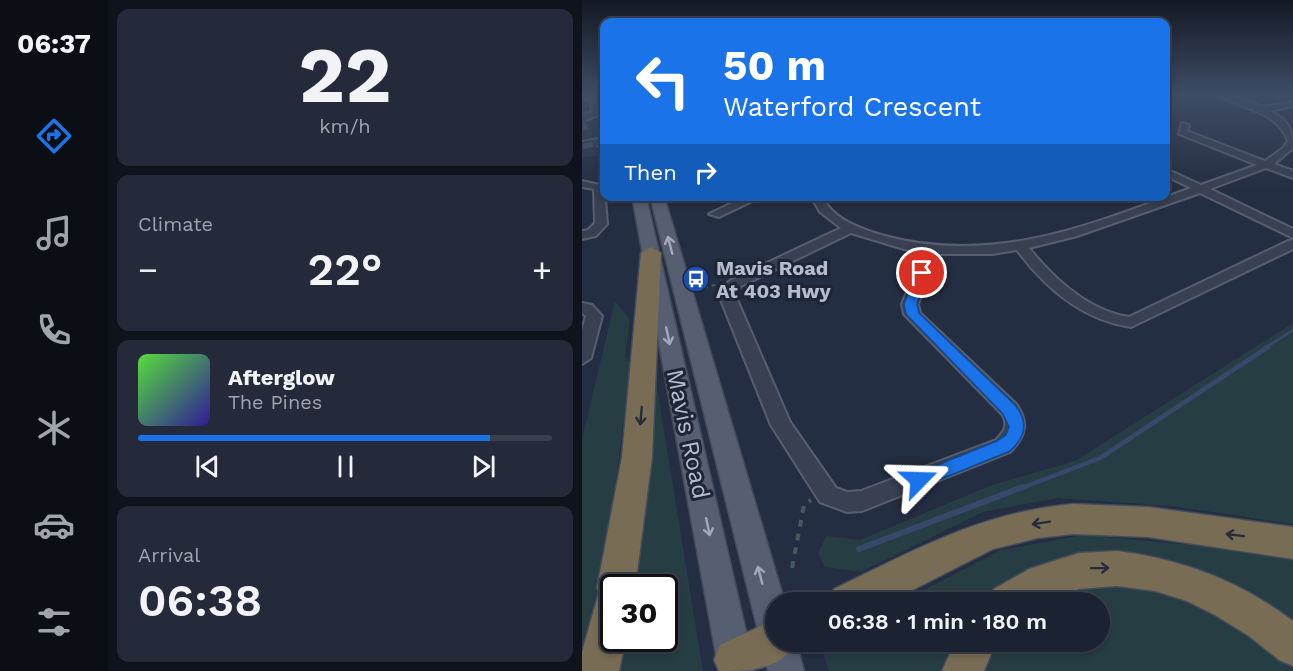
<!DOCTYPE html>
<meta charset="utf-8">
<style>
body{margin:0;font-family:"Work Sans",sans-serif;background:#242a3a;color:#f1f3f6;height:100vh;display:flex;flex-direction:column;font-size:22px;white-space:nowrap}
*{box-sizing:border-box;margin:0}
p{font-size:20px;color:#a0a4ac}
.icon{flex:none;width:33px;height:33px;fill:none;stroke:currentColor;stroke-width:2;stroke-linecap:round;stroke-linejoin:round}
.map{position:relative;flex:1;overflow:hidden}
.side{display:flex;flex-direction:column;gap:9px;padding:9px;background:#0f131c;width:474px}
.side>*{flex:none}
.hud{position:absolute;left:18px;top:18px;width:570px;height:183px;border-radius:12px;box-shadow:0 3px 9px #0003,0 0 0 2px #393f4d;background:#1a73e8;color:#fff;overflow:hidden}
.speed{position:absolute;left:18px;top:574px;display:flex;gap:12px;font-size:30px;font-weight:700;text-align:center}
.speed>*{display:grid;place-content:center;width:78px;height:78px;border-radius:50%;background:#1b2232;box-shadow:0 3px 9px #0003,0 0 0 2px #393f4d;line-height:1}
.speed .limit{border:3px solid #111;border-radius:9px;background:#fff;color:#111}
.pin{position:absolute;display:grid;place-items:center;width:51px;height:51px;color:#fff;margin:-26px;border:3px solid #fff;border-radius:50%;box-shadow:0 2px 6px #0007}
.me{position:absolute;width:66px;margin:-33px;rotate:68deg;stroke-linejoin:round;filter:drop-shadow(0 0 4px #0008)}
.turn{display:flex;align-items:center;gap:21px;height:126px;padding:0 24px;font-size:27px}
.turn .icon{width:78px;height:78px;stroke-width:2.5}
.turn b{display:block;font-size:42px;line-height:51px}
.then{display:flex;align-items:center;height:57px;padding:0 24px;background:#0003;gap:12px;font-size:22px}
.big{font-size:45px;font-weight:600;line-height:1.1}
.side .tile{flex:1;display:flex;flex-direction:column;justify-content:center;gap:9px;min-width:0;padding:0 21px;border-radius:12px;background:#242a3a}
.side .dial{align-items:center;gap:0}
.dial b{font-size:78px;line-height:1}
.song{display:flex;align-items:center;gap:18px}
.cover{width:72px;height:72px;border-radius:9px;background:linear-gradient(135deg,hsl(110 70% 55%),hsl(250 70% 35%))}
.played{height:6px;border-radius:3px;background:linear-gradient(90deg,#1a73e8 85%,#393f4d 85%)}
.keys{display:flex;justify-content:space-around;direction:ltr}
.heat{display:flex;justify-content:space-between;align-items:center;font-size:33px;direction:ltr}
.trip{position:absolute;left:183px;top:592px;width:345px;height:60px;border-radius:30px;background:#1b2232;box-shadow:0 3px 9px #0003,0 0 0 2px #393f4d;font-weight:600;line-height:60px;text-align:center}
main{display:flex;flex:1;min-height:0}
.tab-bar{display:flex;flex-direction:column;width:108px;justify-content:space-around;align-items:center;background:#0b0e14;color:#a0a4ac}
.tab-bar .icon{width:42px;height:42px}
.tab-bar .on{color:#1a73e8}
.tab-bar b{font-size:27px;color:#f1f3f6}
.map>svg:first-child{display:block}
</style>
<main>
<nav class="tab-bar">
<b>06:37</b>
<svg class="icon on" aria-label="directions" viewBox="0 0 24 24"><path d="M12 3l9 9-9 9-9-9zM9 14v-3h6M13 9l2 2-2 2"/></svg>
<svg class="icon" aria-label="music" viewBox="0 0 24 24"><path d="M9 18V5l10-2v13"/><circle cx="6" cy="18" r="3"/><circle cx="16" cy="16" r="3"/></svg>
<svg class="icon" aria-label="phone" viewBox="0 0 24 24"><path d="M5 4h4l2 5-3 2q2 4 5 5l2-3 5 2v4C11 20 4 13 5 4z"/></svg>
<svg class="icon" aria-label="climate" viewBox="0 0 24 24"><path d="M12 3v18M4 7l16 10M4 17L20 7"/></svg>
<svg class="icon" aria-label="car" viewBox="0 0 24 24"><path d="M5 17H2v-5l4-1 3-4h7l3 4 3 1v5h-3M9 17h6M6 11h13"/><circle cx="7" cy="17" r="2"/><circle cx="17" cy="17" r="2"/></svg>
<svg class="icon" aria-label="filters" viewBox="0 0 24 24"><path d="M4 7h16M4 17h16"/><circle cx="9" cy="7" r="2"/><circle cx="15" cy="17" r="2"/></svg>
</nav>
<section class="side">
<div class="tile dial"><b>22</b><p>km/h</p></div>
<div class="tile"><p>Climate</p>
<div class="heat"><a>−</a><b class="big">22°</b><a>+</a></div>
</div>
<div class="tile">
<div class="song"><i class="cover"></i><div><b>Afterglow</b><p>The Pines</p></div></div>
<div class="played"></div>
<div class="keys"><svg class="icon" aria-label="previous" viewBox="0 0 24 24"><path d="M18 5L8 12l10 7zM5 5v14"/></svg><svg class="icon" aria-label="pause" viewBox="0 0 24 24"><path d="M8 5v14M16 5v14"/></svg><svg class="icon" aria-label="next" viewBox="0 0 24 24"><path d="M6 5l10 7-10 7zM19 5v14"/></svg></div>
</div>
<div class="tile"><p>Arrival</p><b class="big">06:38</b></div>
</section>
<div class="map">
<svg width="711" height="671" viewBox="0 0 711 671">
<rect width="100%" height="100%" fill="#242e42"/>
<path fill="#263d43" d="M33,301L48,320L43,357L49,364L22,573L0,663V439Z
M711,323V524L590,506L476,498L401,512L279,572L243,567L236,553L244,536L278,540L410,485L493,461Z
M73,375L121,671H28L35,639H82V588H45Z
M501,535L608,545L711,559V635L526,557L409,603H317L419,550Z
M528,582C551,586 575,589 597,595C635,605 684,639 711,667V671H400L419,642H518V603H463L473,596Z
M242,642H383L366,671H247L238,644Z"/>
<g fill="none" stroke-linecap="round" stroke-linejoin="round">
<path stroke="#37486a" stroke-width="3" d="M683,348L711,330"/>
<path stroke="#37486a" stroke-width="4.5" d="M437,489L518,458L686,347"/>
<path stroke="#37486a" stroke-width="6" d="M277,549L441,487"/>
<defs>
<path id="minor" d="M0,95H15L17,115L0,121V115L10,112L8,99L0,98Z
M636,95H648L681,107L711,102V106L688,111C706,120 711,129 711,148L692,164L711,171V178L684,168L628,189L711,229V238L618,193L495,236L447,248C472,279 507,311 547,317L706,241L711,240V249L549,327C501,320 464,289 435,250L410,254H354L336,304L338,313L434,404C447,422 444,436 428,452L280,511L265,512L238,502L189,425L137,295L141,287L149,280L259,228L238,212L229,196H240C250,219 277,228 299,235C410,266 506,226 609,188L584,176V169L619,185L675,165L597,134L600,123L607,125L605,131L683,161L701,148L706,141C694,109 662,111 636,95ZM269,233L322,249L341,252L320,304L322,314L420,414C427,425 422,432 414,440L279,491L265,492L254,488L208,422L153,295L159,286Z
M22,138V144L0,148V142Z
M0,181L22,186L25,224L14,236L0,239V231L6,230L13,223L12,189L0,187Z
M165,196H181L137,217L127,214Z
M0,303L10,305L20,316L9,358L0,364V330L4,316L0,313Z"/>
<path id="major" d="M50,196H64L173,671H137Z
M68,196H82L203,603H194V642H214L222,671H186Z"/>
<path id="highway" d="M69,247L79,253L70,457L53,588H32V639H44L37,671H0V652L17,592L15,588L40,457L59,253Z
M491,504L566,507L711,527V559L566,537L491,534L456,538L411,549L305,603H247L252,589C333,550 400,512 491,504Z
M535,551C600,559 658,581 711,621V666L697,660L667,636L633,615L605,601L573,591L535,586L497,589L461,603H407L412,589L447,569L497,553Z
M194,619V642H213C201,671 164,671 137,671L132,660L138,645Z
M373,642H414L402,671H360Z"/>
</defs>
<use href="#minor" stroke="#565e6f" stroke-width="4"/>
<use href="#major" stroke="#42495a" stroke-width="3"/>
<use href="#highway" stroke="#434b5c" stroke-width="3"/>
<path stroke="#445a5f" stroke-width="2" stroke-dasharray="4 4" stroke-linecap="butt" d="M122,288L136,284"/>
<path stroke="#445a5f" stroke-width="4" stroke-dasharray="7 7" stroke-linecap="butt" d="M210,568L222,505L229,500"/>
<use href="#minor" fill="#384051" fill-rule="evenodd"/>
<use href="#major" fill="#565f71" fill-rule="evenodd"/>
<use href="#highway" fill="#786d54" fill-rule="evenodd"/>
</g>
<path fill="#2e3646" d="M8,129L10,136L0,140V132Z
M14,147L17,155L0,158V150Z"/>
<path fill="#424d64" stroke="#2e3646" stroke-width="1.5" d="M0,117L8,129L0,132Z
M10,141L14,147L0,150V143Z"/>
<defs><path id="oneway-shaft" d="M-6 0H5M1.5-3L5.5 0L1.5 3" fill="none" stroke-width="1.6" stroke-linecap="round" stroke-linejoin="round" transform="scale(1.5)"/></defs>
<g stroke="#a2a9ba">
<use href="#oneway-shaft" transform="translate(88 245) rotate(-105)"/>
<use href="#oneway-shaft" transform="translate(86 336) rotate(78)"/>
<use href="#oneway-shaft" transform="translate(126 527) rotate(78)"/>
<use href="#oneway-shaft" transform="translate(178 575) rotate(-105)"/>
</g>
<g stroke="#262c39">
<use href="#oneway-shaft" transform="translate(59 416) rotate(95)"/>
<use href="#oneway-shaft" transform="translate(459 523) rotate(171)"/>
<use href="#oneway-shaft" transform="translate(653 535) rotate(-173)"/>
<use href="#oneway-shaft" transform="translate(518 568) rotate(-1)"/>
</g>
<linearGradient id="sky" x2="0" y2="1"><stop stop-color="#141924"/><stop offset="0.5" stop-color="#3f4c65"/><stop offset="1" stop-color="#3f4c65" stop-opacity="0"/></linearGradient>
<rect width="711" height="189" fill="url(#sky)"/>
<path fill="#1a73e8" stroke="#114b97" stroke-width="1.5" d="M335,271L345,273L335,304L337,313L433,405C447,422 444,437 428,451L337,488L331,485L328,480L331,475L415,441L424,435L427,427L421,414L324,314L322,304Z"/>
<defs>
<symbol id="bus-disc" viewBox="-11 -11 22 22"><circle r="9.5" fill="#1a4fb4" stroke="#1d2536"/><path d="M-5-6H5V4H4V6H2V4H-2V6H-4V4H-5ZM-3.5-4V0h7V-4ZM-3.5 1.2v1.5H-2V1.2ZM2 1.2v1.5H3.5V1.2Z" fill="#fff"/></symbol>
</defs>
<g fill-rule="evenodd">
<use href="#bus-disc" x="99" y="264" width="30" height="30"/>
</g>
<g text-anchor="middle" stroke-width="6" stroke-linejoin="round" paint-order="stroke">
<g font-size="20" font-weight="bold" fill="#b5bccc" stroke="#1d2536" text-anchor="start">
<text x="134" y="275">Mavis Road<tspan x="134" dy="23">At 403 Hwy</tspan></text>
</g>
<g font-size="24" fill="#b5bccc" stroke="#1d2536">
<text transform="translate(106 434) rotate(78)" y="8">Mavis Road</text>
</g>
</g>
</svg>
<div class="speed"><div class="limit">30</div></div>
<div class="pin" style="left:340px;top:273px;background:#d93025"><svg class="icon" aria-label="arrive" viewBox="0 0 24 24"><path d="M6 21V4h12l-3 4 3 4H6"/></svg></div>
<svg class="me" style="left:337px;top:480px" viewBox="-20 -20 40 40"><path d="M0-17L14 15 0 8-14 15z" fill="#1a73e8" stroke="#fff" stroke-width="4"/></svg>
<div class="trip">06:38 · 1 min · 180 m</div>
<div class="hud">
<div class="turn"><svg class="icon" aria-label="left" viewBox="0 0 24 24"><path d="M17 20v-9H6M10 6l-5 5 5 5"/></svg><div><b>50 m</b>Waterford Crescent</div></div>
<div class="then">Then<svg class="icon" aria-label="right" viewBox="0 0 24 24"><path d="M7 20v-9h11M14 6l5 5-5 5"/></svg></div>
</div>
</div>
</main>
